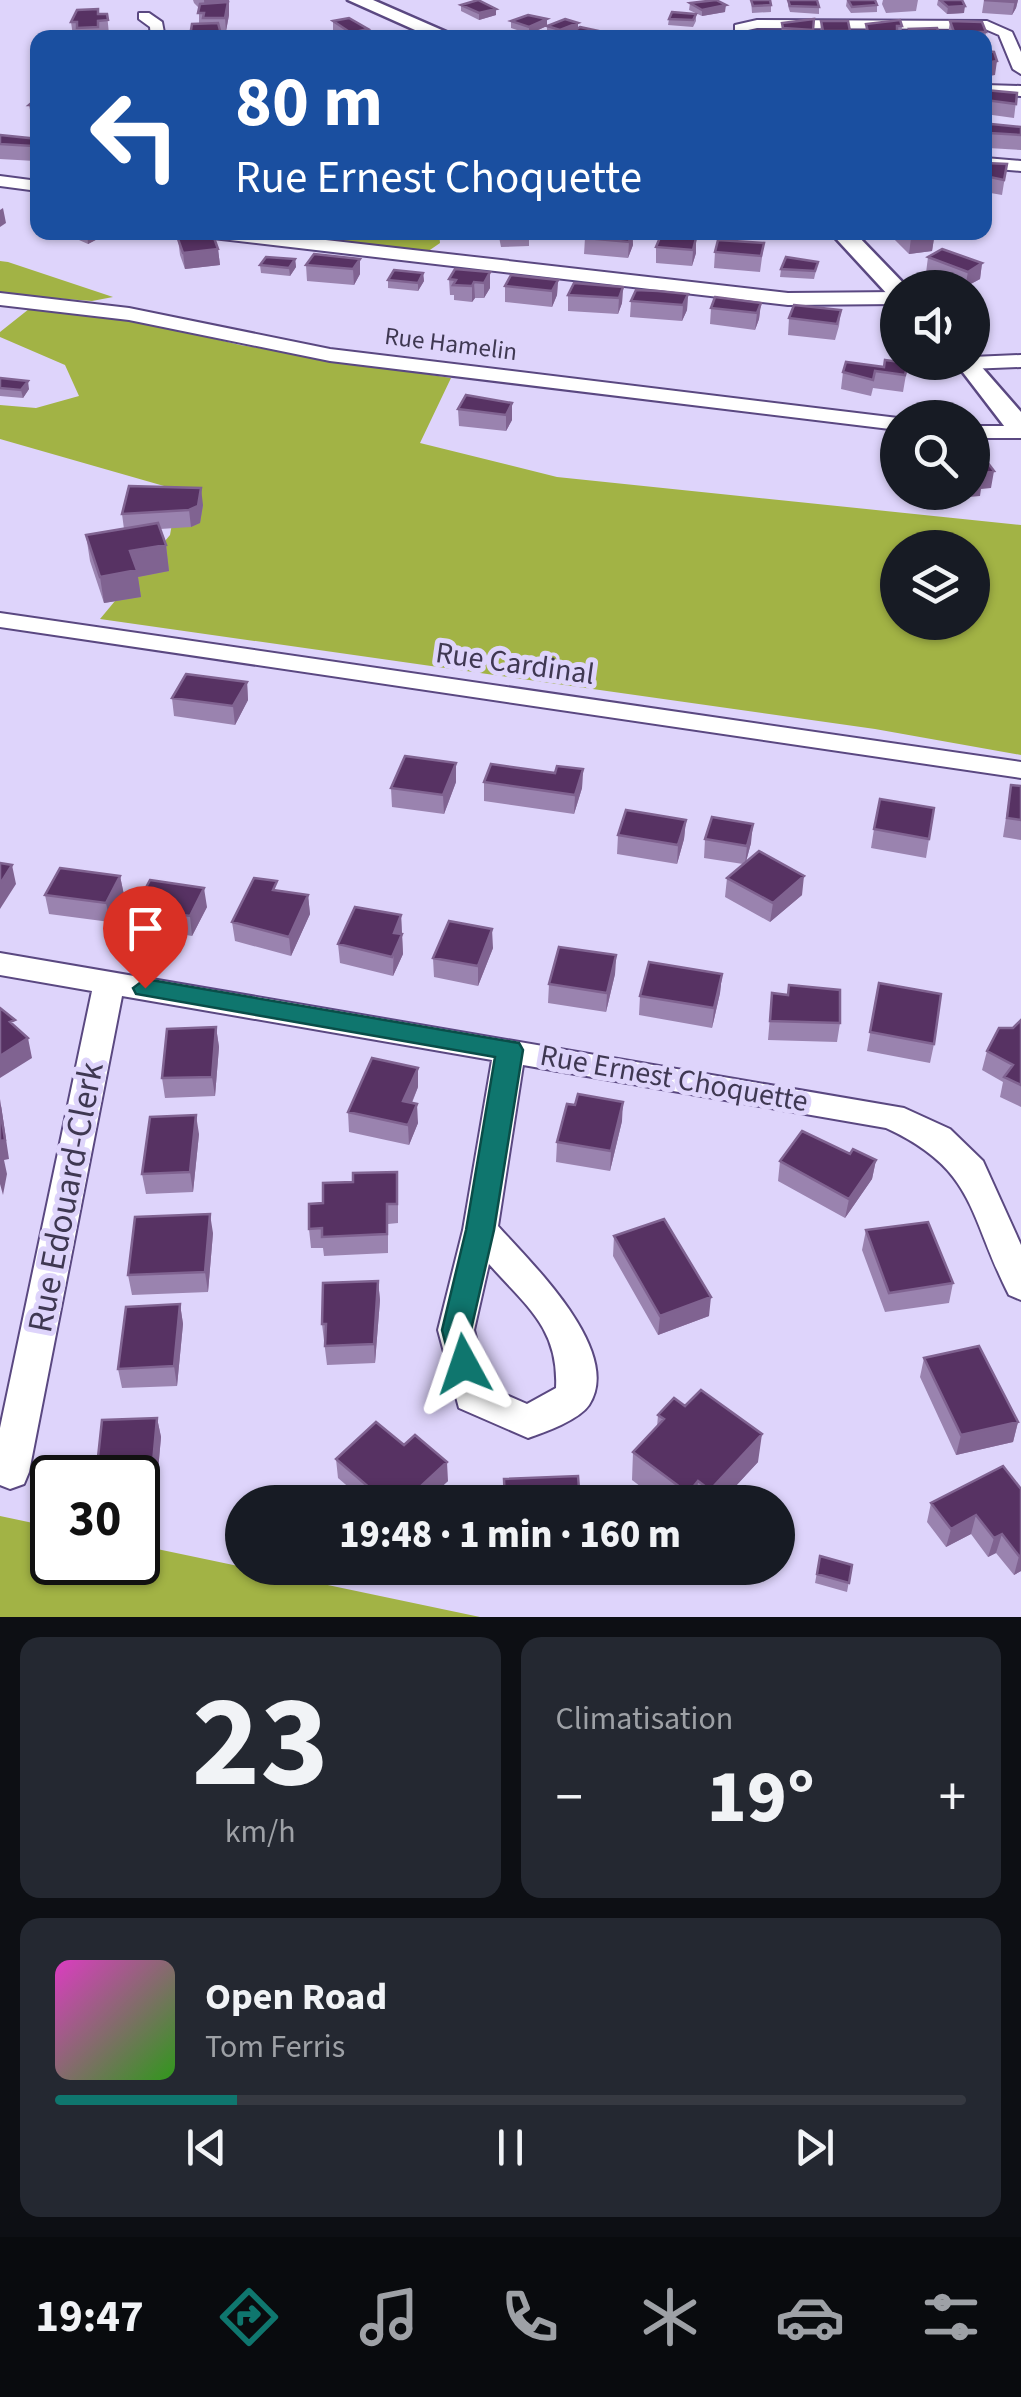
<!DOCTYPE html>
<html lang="fr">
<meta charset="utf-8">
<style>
body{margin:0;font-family:"Source Sans 3",sans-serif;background:#242831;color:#f1f3f6;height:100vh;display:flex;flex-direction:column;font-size:38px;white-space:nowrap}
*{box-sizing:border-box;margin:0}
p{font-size:32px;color:#9ea1a6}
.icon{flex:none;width:55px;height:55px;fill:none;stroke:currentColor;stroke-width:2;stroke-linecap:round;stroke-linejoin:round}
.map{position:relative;height:1617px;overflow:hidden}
.sheet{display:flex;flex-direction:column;gap:20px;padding:20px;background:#0d0f14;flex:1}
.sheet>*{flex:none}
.banner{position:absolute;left:30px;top:30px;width:962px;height:210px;border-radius:20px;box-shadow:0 2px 8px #0004;background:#1a4fa0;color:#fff;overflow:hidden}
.controls{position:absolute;left:880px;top:270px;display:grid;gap:20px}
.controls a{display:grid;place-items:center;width:110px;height:110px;border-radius:50%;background:#171b24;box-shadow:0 2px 8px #0004;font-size:50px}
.speed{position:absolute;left:30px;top:1455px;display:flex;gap:20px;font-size:50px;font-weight:700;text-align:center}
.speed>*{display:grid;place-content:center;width:130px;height:130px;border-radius:50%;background:#171b24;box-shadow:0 2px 8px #0004;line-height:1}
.speed .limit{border:5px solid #111;border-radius:15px;background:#fff;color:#111}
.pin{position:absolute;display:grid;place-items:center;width:85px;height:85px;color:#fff;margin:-102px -42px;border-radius:50% 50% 50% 0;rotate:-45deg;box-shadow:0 0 10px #0007}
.pin .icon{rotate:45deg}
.me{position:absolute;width:110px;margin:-55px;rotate:355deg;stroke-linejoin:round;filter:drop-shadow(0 0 8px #0008)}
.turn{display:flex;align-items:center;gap:35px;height:210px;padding:0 40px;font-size:45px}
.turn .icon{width:130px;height:130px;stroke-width:2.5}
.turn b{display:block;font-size:70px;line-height:85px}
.big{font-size:75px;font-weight:800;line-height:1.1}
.sheet .tile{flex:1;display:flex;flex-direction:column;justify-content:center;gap:15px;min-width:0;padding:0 35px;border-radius:20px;background:#242831}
.sheet .dial{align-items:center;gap:0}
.dial b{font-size:130px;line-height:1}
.song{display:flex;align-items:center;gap:30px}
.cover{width:120px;height:120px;border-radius:15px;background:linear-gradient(135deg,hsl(310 70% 55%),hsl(110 70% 35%))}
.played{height:10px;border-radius:5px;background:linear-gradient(90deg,#0f766e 20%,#363941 20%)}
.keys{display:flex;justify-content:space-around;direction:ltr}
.heat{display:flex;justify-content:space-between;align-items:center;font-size:55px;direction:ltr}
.sheet .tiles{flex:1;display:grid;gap:20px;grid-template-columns:1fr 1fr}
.tile:last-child{grid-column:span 2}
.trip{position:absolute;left:225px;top:1485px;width:570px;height:100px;border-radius:50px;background:#171b24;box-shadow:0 2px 8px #0004;font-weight:800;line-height:100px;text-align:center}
.tabs{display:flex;height:160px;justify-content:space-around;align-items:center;background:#090b0e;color:#9ea1a6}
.tabs .icon{width:70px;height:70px}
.tabs .active{color:#0f766e}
.tabs b{font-size:45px;color:#f1f3f6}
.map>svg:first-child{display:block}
</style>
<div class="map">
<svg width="1021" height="1617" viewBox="0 0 1021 1617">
<rect width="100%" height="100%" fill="#ded4fb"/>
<path fill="#a2b345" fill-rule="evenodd" d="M319,232L439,233L440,243L427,252L324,240Z
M0,261L8,262L113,297L92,301L0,294Z
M29,309L120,316L240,345L451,378L420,443L557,477L1021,525V755L875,729L100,619L170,535L178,490L0,439V405L36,408L79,396L65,365L0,337V332ZM898,548H972V622H898Z
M0,1516L52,1527V1562H138V1545L480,1617H0Z"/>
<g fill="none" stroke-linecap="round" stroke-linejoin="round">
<defs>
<path id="minor" d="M139,13H149L162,22L165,38H151L150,27L139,19Z
M757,20L987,21L1012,32L1021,52V74L1013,69L999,35L985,29L757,28L748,30L750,38H735V25Z
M985,85L1021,86V96L985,95Z
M985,158L1021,161V171L985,168Z
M0,176L38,181V191L0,186Z
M195,232H256L788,293L898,292V304L788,305L204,237Z
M0,293L129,308L330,349L898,418V430L330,361L129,320L0,305Z
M1021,355V367L968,369L958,363L972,362V357Z
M972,426H1021V438H972Z
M0,613L1021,762V778L0,627Z
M0,953L904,1108L950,1129L983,1161L1021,1245V1300L1009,1295C968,1215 977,1170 886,1128L523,1065L498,1226C530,1262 624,1351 589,1405C579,1420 545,1432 528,1438L459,1408L438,1330L463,1230L492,1060L122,996L29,1472L24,1484L10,1489L0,1485V1428L92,991L0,975ZM489,1264C526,1306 559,1328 556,1388L527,1404L488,1387L474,1330Z"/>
<path id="tertiary" d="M348,0H373L460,38H433Z
M830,232H854L908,288H898V298L889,296Z
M972,356L1021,412V437L1011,435L955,362H972Z"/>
</defs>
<use href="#minor" stroke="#5a4881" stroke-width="4"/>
<use href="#tertiary" stroke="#5a4881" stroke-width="5"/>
<use href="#minor" fill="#fff" fill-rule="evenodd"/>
<use href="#tertiary" fill="#fff" fill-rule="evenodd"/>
</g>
<path fill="#9a83af" d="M193,0H229V15L226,31H220L221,38H190L192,24H199V8L194,3Z
M751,0L771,5V12L752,13Z
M788,0L819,7V14L790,12L788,6Z
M847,0L877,5V12L851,13L846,6Z
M883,0H918L916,11L886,13L882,4Z
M938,0H962L964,13L947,14L937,5Z
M984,0H1018L1016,8L1012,15L982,13Z
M690,3L725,12L702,16L689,10Z
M461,5L496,9V15L479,20L461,11Z
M99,14H107L109,34H100V38H78V35L73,36L71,22Z
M696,14V21L693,27L668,25L669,19Z
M814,19L813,38H781L782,23Z
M333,21L368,29V38H338L333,35Z
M511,21L578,28L631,38H567V35L572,32L560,37L547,32V26L529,34L511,28Z
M821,21L850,31V38H820Z
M950,21L986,32L985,42V38H950L948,35Z
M866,24L902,26L901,38H865Z
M909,29L940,36V38H909Z
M985,90L1017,93L1014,118L985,114Z
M38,99V130L34,129L29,105Z
M991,124L1021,127V150L988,148Z
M0,135L38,139L35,161L0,159Z
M985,163L1007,164L1002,195L985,192Z
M61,232H109V233L88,244Z
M498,232H529V246L501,247Z
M587,232H633V245L628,258L584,254L585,238Z
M894,232H935L932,251L909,254L894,239Z
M696,238V253L692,266L656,263V247Z
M178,239L218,249L220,265L185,269L180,255Z
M764,243L760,272L714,268L715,252Z
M928,257L982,263L980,279L965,287L926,273Z
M295,259L296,267L290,276L261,273L260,265Z
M360,259V274L354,285L307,281L306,265Z
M818,262L814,279L780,277L781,269Z
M490,272V288L484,298H475L472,302L454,300V295H450L449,279Z
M423,273L424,281L418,291L388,288V280Z
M558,280L557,295L552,307L505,302V286Z
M623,287L622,303L618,314L568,311V295Z
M688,294L687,310L682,321L630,317L631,301Z
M761,303L759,319L755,330L710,324L711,308Z
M841,310L839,326L835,340L788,335L789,318Z
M908,363L903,392L873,388L871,396L841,389L843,372Z
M0,378L29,389L23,398L0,396Z
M512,403V420L506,431L459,426L458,409Z
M203,505L200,523L191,527L160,529L166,545L169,571L138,577L141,597L104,603L90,561L86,535L124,529L122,514Z
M247,682L248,700L235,725L174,716L172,698Z
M456,763V782L444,814L392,807L391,788Z
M583,769L582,788L574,814L484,801V782Z
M1011,785L1021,786V840L1003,837Z
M934,808L926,858L871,848L874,829Z
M686,820L684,839L677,864L617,854L618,835Z
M705,839L751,843L746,862L802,895L770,922L725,897L727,878L743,864L704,858Z
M120,876L124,895L110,922L49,914L45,895Z
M278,890L308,895L310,914L291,956L235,941L232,922Z
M207,907L192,936L138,927L135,908Z
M401,915L403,954L393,976L340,963L338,944Z
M493,948L478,986L434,977L433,958Z
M616,955L615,974L606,1012L548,1003L549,984Z
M722,974L720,993L712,1028L639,1015L640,996Z
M879,983L934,1044L930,1063L867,1051Z
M772,993L840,1023L837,1042L768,1040Z
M1021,1020V1107L1000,1097L1003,1082L982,1070L987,1051Z
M216,1027L219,1047L215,1096L165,1098L162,1078Z
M418,1087L412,1103L418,1123L409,1145L349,1132L348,1112Z
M622,1121L610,1171L556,1162L557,1142Z
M199,1134L193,1192L146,1194L142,1174Z
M850,1154L876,1160L872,1179L845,1218L778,1181L780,1161Z
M398,1191V1223L388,1224V1253L324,1256L323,1248H311L309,1229L323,1203Z
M866,1230L953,1283L949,1303L885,1312L862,1250Z
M213,1233L208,1292L132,1295L128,1275Z
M614,1236L709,1316L658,1335L613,1256Z
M378,1281L380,1300L375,1363L327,1365L322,1324Z
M180,1304L183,1324L177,1386L122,1388L118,1369Z
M924,1358L1018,1422L1013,1442L956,1455L920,1377Z
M658,1415L758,1462L721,1502H661L632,1480L633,1452L657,1427Z
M157,1418L161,1437L156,1493L138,1494V1478H96L102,1420Z
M336,1459L448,1481L425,1502H366L338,1478Z
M1021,1489V1571L1014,1575L996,1553L988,1557L971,1534L946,1547L927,1522L931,1503Z
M820,1556L852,1565L847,1592L815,1583Z
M472,1568H490V1583L473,1584Z"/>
<path fill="#806391" d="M204,0H229V15L226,31L225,18L205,13Z
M1015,0H1018L1016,8L1012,15Z
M726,5L725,12L702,16V10Z
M965,6L964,13L947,14L948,7Z
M496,9V15L479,20V13Z
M547,19V26L529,34V27Z
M578,23V30L560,37V30Z
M368,29V38H351V33Z
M997,61L995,75L985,77L987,63Z
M38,141V158L35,161L33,146Z
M3,208L6,223L0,227V210Z
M87,232H109V233L88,244Z
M632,232L633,245L628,258L629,242Z
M926,232H935L932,251L909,254L911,238Z
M696,238V253L692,266L693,250Z
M218,249L220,265L185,269L183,253Z
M295,259L296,267L290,276L289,268Z
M360,259V274L354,285L353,269Z
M982,263L980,279L965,287L968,272Z
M490,272V288L484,298V283Z
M423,273L424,281L418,291V283Z
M558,280L557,295L552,307V291Z
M474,282L475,298L472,302V286Z
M623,287L622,303L618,314L619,298Z
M688,294L687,310L682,321L683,305Z
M761,303L759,319L755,330L757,313Z
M28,381L29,389L23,398L21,390Z
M512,403V420L506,431V415Z
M994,471L991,488L981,489L980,496L958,498L959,492H972V479L979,473Z
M201,488L203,505L200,523L191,527L189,510Z
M166,545L169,571L138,577L141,597L104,603L100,577L130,551Z
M247,682L248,700L235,725L233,706Z
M456,763V782L444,814L443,795Z
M583,769L582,788L574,814L575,795Z
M686,820L684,839L677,864L678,845Z
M753,824L751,843L745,865L747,846Z
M12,865L16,884L0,909V884Z
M120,876L124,895L110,922L106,903Z
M804,876L802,895L770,922L773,903Z
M204,888L207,907L192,936L190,916Z
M308,895L310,914L291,956L289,937Z
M401,915L403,954L393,976L394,933Z
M492,929L493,948L478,986V966Z
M616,955L615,974L606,1012L607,993Z
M722,974L720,993L712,1028L714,1008Z
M216,1027L219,1047L215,1096L212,1077Z
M28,1038L32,1058L0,1078V1056Z
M418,1068V1087L404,1121L403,1101Z
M0,1099L9,1159L4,1160L7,1174L3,1195L0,1184Z
M623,1102L622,1121L610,1171L611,1151Z
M417,1104L418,1123L409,1145L408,1125Z
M196,1115L199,1134L193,1192L190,1172Z
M876,1160L872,1179L845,1218L849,1199Z
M210,1214L213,1233L208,1292L205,1272Z
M378,1281L380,1300L375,1363L374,1344Z
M711,1297L709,1316L658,1335L660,1316Z
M180,1304L183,1324L177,1386L174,1366Z
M157,1418L161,1437L156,1493L152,1474Z
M1018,1422L1013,1442L956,1455L961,1435Z
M762,1434L758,1462L721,1502H709L710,1490Z
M447,1462L448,1481L425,1502H404Z
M698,1481L696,1502H687L688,1493Z
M976,1515L971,1534L946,1547L951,1529Z
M1002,1534L996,1553L988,1557L994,1538Z
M1019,1556H1021V1571L1014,1575Z"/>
<path fill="#573263" stroke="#806391" stroke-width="2.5" d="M478,0L496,9L479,13L461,5Z
M716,0L726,5L702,10L690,3Z
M751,0H770L771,5L753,6Z
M788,0H817L819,7L790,6Z
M848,0H875L877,5L852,7Z
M940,0H962L965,6L948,7Z
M984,0H1015L1014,2Z
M228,2L225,18H203L204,13H198L200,4Z
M98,9V14H107L108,20L98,21V27L77,28V22H71L77,10Z
M672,12L696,14L693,20L669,19Z
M528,15L547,19L529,27L511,21Z
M349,18L368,29L351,33L333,21Z
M565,19L578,23L560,30L547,26Z
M814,19L813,30L783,28L782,23Z
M900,20L902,26H897V34L868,32L866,24Z
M821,21H848L850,31H823Z
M950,21L982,22L986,32H954Z
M218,23L221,34L190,36L192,24Z
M580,27L631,38H578L567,35Z
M937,28L940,36H912L909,29Z
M716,33L721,38H698L695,35Z
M985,51L994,52L997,61L985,63Z
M985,90L1017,93L1016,104L985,100Z
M36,99H38V105H29Z
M991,124L1021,127V135L990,133Z
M0,135L38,139V141L33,146L0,144Z
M985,163L1007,164L1004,180L985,176Z
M587,232H632L629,242L585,238Z
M905,232H931L934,236L911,238Z
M213,235L218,249L183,253L178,239Z
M661,235L696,238L693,250L656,247Z
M718,240L764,243L761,256L715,252Z
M942,249L982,263L968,272L928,257Z
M314,254L360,259L353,269L306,265Z
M266,257L295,259L289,268L260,265Z
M786,257L818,262L815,271L781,269Z
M455,269L490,272L484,283L474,282L472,286L453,285L456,280L449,279Z
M394,270L423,273L418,283L388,280Z
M511,275L558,280L552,291L505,286Z
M574,283L623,287L619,298L568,295Z
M636,290L658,291L688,294L683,305L631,301Z
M715,297L761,303L757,313L711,308Z
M794,305L841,310L837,324L789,318Z
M885,360L908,363L905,375L875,371L873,380L843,372L846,362L884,367Z
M0,378L28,381L21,390L0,388Z
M466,395L512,403L506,415L458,409Z
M975,446L994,471L979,473L983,478L972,479V447Z
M129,486L201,488L198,506L189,510L122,514Z
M158,523L166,545L130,551L137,570L100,577L86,535Z
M186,674L247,682L233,706L172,698Z
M405,756L456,763L443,795L391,788Z
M491,764L555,773L557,766L583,769L575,795L484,782Z
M1011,785L1021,786V820L1007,818Z
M880,799L934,808L929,839L874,829Z
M626,810L686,820L678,845L618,835Z
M712,817L753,824L747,846L705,839Z
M759,851L804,876L773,903L727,878Z
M0,863L12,865L0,884Z
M60,868L120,876L106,903L45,895Z
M254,878L277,881L273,890L308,895L289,937L232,922Z
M150,880L204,888L190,916L135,908Z
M355,907L401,915L394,933L402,934L392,957L338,944Z
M449,921L492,929L478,966L433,958Z
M559,947L616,955L607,993L549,984Z
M649,962L722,974L714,1008L640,996Z
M879,983L941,994L934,1044L870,1032Z
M789,985L840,990V1023L770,1021L772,993L788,995Z
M0,1008L15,1020L10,1022L28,1038L0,1056Z
M1021,1020V1085L1004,1077L1013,1065L987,1051L999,1028H1013Z
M216,1027L212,1077L162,1078L167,1029Z
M372,1058L418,1068L403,1101L417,1104L408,1125L348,1112Z
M578,1094L623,1102L611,1151L557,1142L567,1104L575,1105Z
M0,1107L5,1140L0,1141Z
M196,1115L190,1172L142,1174L150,1117Z
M802,1131L850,1154L853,1149L876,1160L849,1199L780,1161Z
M397,1172V1204H387V1234L322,1237V1228L309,1229V1204L323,1203V1183L353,1182V1173Z
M210,1214L205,1272L128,1275L135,1217Z
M664,1219L711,1297L660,1316L614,1236Z
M928,1222L953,1283L889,1293L866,1230Z
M378,1281L374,1344L325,1346L326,1324H322L323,1283Z
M180,1304L174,1366L118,1369L126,1307Z
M979,1346L1018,1422L961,1435L924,1358Z
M701,1390L762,1434L710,1490L698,1481L688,1493L633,1452L664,1419L658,1415L674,1398L685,1406Z
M157,1418L152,1474L96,1476L102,1420Z
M376,1422L404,1445L415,1435L447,1462L404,1502H386L336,1459Z
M1003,1466L1021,1489V1556H1019L1002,1534L994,1538L976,1515L951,1529L931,1503Z
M578,1476L580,1502H505L504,1479Z
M820,1556L852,1565L849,1583L817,1574Z
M472,1568H490V1574L472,1575Z"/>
<path fill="#0f766e" stroke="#0a4d48" stroke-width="2.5" d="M145,979L519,1043L523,1050L494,1230L471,1330L479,1364L475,1373L464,1376L453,1373L442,1330L466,1230L495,1057L136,994L133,988Z"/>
<g text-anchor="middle" stroke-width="10" stroke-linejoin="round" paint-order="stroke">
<g font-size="25" fill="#3f3852" stroke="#ded4fb">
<text transform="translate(451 343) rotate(7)" y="9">Rue Hamelin</text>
</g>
<g font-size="30" fill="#3f3852" stroke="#ded4fb">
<text transform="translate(515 663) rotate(8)" y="10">Rue Cardinal</text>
<text transform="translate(674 1078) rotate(10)" y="10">Rue Ernest Choquette</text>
</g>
<g font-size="35" fill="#3f3852" stroke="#ded4fb">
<text transform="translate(65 1197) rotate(-79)" y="12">Rue Edouard-Clerk</text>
</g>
</g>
</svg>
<div class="controls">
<a><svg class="icon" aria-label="sound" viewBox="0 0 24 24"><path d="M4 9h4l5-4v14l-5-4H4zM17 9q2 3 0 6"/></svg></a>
<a><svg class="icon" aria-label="search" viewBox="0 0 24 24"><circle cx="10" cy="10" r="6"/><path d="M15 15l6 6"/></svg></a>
<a><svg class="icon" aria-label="layers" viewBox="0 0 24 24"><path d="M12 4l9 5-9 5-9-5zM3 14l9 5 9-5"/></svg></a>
</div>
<div class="speed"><div class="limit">30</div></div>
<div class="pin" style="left:145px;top:988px;background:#d93025"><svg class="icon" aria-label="arrive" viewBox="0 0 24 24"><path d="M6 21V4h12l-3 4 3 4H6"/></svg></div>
<svg class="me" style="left:464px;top:1364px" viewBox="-20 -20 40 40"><path d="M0-17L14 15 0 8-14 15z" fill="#0f766e" stroke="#fff" stroke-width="4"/></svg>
<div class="trip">19:48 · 1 min · 160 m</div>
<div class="banner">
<div class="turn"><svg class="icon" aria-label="left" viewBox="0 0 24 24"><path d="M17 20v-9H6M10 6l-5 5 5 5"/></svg><div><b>80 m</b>Rue Ernest Choquette</div></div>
</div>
</div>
<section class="sheet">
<div class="tiles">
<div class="tile dial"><b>23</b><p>km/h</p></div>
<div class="tile"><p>Climatisation</p>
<div class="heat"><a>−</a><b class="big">19°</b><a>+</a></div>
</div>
<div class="tile">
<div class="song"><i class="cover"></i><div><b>Open Road</b><p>Tom Ferris</p></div></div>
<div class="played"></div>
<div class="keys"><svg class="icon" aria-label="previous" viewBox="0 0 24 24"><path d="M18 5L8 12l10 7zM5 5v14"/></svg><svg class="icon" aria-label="pause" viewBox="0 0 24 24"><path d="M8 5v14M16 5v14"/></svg><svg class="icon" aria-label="next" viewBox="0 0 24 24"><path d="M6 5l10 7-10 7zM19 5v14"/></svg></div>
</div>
</div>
</section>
<nav class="tabs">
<b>19:47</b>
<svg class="icon active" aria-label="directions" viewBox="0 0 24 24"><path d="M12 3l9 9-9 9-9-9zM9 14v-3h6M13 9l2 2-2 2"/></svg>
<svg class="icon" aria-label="music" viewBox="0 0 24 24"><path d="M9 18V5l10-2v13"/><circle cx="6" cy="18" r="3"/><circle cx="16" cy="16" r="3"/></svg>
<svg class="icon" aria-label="phone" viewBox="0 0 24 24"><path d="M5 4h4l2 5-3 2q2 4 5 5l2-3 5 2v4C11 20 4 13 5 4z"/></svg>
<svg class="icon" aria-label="climate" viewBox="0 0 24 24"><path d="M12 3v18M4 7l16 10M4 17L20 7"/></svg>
<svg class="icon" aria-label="car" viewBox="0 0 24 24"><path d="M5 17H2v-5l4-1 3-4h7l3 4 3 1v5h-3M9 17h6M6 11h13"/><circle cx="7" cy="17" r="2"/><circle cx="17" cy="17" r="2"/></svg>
<svg class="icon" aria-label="filters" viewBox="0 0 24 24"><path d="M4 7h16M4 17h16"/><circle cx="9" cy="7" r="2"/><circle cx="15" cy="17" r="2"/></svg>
</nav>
